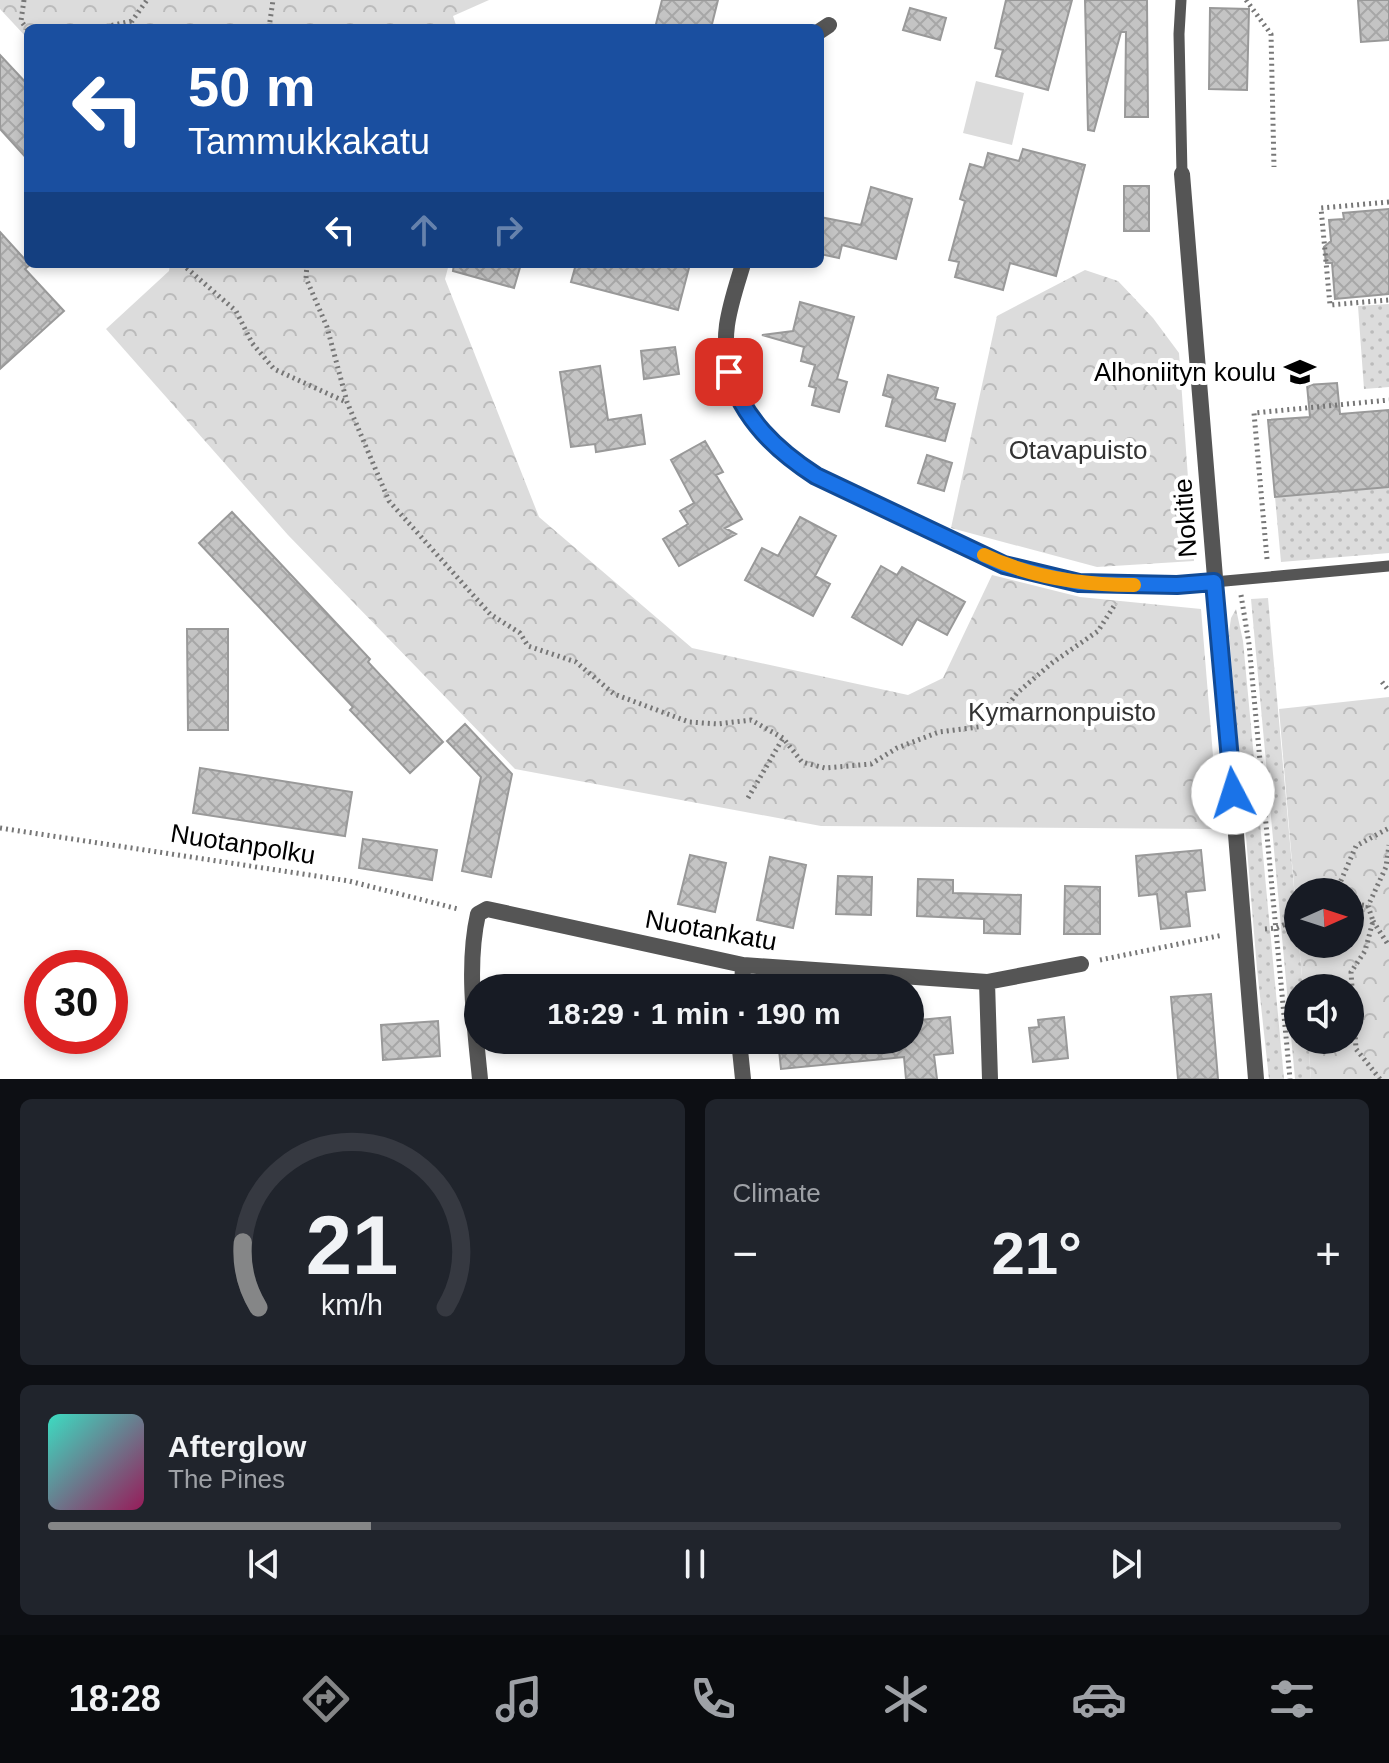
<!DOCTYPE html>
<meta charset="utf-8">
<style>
body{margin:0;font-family:Arial,sans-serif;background:#20242c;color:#f1f3f6;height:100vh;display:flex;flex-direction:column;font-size:30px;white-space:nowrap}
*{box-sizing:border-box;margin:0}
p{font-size:26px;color:#9ea1a6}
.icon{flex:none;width:44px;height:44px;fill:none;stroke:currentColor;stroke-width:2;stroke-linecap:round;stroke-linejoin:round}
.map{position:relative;height:1079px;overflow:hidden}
.sheet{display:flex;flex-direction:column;gap:20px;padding:20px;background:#0d0f14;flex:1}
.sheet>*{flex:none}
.guide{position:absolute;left:24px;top:24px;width:800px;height:244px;border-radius:12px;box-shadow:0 4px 12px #0003;background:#1a4fa0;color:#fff;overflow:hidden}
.needle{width:52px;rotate:87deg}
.controls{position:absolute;left:1284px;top:878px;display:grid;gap:16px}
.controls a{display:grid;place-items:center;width:80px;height:80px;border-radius:50%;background:#171b24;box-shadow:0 4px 12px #0003;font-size:40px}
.speed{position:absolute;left:24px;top:950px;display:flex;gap:16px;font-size:40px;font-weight:700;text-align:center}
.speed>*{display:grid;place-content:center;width:104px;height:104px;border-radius:50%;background:#171b24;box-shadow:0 4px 12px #0003;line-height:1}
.speed .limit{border:12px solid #d22;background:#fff;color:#111}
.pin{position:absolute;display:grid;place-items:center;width:68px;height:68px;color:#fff;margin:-34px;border-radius:16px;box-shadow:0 4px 12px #0006}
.me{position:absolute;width:88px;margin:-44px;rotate:355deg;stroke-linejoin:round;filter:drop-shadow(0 0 6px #0008)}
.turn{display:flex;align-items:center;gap:28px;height:168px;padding:0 32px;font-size:36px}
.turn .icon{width:104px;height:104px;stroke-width:2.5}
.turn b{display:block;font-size:56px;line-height:68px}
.lanes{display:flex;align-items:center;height:76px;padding:0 32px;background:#0003;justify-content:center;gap:40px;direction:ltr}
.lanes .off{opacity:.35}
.big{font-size:60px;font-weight:600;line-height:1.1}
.sheet .card{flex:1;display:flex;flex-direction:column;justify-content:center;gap:12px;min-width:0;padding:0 28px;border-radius:12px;background:#20242c}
.sheet .dial{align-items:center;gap:0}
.dial svg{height:208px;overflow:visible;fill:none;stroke:#363941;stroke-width:7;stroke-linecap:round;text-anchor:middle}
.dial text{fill:#f1f3f6;stroke:none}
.song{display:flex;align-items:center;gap:24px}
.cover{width:96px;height:96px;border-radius:12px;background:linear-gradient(135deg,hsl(170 70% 55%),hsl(330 70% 35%))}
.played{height:8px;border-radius:4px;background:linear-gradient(90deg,#858687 25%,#363941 25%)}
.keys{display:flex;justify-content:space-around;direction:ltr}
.heat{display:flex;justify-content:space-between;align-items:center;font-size:44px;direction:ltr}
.sheet .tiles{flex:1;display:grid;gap:20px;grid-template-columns:1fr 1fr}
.card:last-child{grid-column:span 2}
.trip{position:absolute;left:464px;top:974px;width:460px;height:80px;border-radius:40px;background:#171b24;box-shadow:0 4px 12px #0003;font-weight:600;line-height:80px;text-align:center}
.tabs{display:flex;height:128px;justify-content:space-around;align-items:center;background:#090b0e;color:#9ea1a6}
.tabs .icon{width:56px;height:56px}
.tabs .active{color:#858687}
.tabs b{font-size:36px;color:#f1f3f6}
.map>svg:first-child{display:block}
</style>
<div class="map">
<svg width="1389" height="1079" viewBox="0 0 1389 1079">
<defs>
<pattern id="grass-dots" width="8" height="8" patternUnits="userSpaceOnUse" patternTransform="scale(2)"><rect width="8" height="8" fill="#dcdcdc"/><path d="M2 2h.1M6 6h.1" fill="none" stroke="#bbb" stroke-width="1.8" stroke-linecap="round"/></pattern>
<pattern id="forest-crowns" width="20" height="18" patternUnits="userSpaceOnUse" patternTransform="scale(2)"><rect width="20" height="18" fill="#dcdcdc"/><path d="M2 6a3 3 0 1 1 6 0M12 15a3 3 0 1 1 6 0" fill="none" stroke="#bbb"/></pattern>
<pattern id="building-cross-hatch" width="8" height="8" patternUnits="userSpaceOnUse" patternTransform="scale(2)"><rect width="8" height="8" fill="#c4c4c4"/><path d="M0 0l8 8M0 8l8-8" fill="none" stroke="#a7a7a7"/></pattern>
</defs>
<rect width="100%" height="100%" fill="#fff"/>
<path fill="url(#grass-dots)" d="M1389,304V387L1364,389L1358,306Z
M1389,487V553L1281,562L1275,497Z
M1268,598L1303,988H1298V1040H1308L1311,1079H1295L1251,599Z
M1236,609L1243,641L1284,1079H1269L1257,969L1229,632L1231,618Z"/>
<path fill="url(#forest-crowns)" d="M0,0H489L453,16L457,28H28V39L0,9Z
M170,264H449L445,279L539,517L692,648L908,695L943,678L992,575L1080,597L1201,609L1219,829L821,826L515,769L288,535L106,329L169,271Z
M1085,270L1118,281L1153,318L1179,353L1194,561L1097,567L951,528L997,316Z
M1389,697V1079H1311L1308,1040H1350V988H1303L1299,944H1350V892H1298V933L1279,709Z"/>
<path fill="#dcdcdc" d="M976,81L1024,93L1012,145L963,133Z"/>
<path fill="url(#building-cross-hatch)" stroke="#999" stroke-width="2" d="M662,0H718L711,28H655Z
M1006,0H1072L1048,90L996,76L1003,50L995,48Z
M1085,0H1147L1148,117H1125L1126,32H1121L1094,131L1088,130Z
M1358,0H1389V40L1361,42Z
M910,8L946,18L940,40L903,30Z
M1210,8L1249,9L1247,90L1209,89Z
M0,55L28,85V160L0,129Z
M1023,149L1085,165L1056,276L1010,263L1003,290L955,277L959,262L949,260L965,201L960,199L970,164L984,168L988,153L1019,161Z
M1124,186H1149V231H1124Z
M871,187L912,199L896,259L842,245L839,258L820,254V217L861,225Z
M1389,209V294L1335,299L1332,263H1326L1324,247L1331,241L1329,220L1344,219L1343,213Z
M0,232L30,265L25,269L64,311L0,369Z
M454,264H521L514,288L453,271Z
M576,264H690L678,310L571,282Z
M800,302L854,317L837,379L847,382L839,412L812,405L816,388L809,386L815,365L801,361L804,347L762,335L793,331Z
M675,347L679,374L644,379L641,351Z
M600,366L608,420L641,415L645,444L596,452L595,444L571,447L560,372Z
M888,375L938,388L935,399L955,404L945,441L886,426L893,398L883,395Z
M1337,383L1340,414L1389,410V487L1275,497L1268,420L1310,417L1307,385Z
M705,441L723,472L716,475L742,519L725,528L736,534L679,566L663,539L688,524L680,511L694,503L671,460Z
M927,455L952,463L944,491L918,483Z
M232,512L370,659L368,662L443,742L410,773L350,710L353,707L199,543Z
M800,517L836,536L815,576L830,584L813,616L745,580L762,548L778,556Z
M881,566L897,575L902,567L965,602L947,635L917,619L902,645L852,617Z
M187,629H228V730H188Z
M465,724L512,774L491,877L462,871L481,777L447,741Z
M200,768L352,792L345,836L193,813Z
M363,839L437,850L432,880L359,868Z
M1201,850L1205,890L1186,892L1190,926L1161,929L1157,894L1139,896L1136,856Z
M690,855L726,863L715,912L678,904Z
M770,857L806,865L793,928L757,920Z
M838,876L872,877L871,915L836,914Z
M918,879L953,880V893L1021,895L1020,934L984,933V919L917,916Z
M1065,886L1100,887V934H1064Z
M1211,994L1218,1079H1178L1171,997Z
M950,1017L953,1053L934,1055L937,1079H906L904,1057L781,1069L778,1040H910V1021Z
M1064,1017L1068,1058L1033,1062L1029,1028L1039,1027L1038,1020Z
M438,1021L440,1056L383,1060L381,1025Z"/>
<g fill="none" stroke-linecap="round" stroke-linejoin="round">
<path stroke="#777" stroke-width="5" stroke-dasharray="2 4" stroke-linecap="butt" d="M24,0L21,21L28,30
M1246,0L1271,34L1274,167
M100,28L132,21
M130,28L132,21L147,0
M269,28L273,0
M1389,202L1321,208L1330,305L1389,300
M182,264L236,311L252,343L274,369L346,402
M307,264L306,278L327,327L347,402L389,501L490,614L520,633L528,646L576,662L614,694L689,722L718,724L751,720L783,738L802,762L825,768L871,764L897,748L939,732L993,725L1017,693L1052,663L1098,631L1116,603
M1267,559L1254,413L1389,400
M1241,595L1249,644L1290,1079
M1382,682L1389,691
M748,798L783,738
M0,828L349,881L458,909
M1336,892L1356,846L1389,828
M1350,903L1368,906
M1373,921L1389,946
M1265,929L1276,928L1298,919
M1100,960L1223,935
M1380,1079L1356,1049L1351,972L1365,951L1373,921L1368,906L1386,867L1389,845"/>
<path stroke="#555" stroke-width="11" d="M1181,0L1179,34L1182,174
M1214,582L1389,566"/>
<path stroke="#555" stroke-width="16" d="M820,31L829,25
M1182,174L1256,1079
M743,264C737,284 730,304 727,325C718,393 763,441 816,476L1004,565L1079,583L1177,585L1214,582
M987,982L1081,964
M742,988L743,965
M739,1040L743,1079
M480,1079C475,1026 466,967 478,914L487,909L743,965L987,982L990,1079"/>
</g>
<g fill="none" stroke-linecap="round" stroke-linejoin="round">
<defs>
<path id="route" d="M729,372C743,419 776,450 816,476L1004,565L1079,583L1177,585L1214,582L1233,793"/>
</defs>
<use href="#route" stroke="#114b97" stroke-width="20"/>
<use href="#route" stroke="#1a73e8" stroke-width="14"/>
<path stroke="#f59e0b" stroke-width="14" d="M984,555C1030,577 1083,585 1134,585"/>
</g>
<defs>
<symbol id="school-bare" viewBox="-9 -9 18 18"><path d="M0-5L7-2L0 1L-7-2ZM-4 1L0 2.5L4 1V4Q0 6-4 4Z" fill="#000" stroke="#fff" stroke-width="2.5" paint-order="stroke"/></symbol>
</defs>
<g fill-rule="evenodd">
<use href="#school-bare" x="1278" y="350" width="44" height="44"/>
</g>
<g text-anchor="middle" stroke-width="8" stroke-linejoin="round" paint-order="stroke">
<g font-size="26" fill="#000" stroke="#fff" text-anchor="end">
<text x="1276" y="381">Alhoniityn koulu</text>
</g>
<g font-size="26" fill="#333" stroke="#fff">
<text x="1078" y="459">Otavapuisto</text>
<text x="1062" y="721">Kymarnonpuisto</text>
</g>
<g font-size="26" fill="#000" stroke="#fff">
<text transform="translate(1185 518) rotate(-94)" y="9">Nokitie</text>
<text transform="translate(243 844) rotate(9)" y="9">Nuotanpolku</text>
<text transform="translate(711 930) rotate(10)" y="9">Nuotankatu</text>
</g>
</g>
</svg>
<div class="controls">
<a><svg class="needle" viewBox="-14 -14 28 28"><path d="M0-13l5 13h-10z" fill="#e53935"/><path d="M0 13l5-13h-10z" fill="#9ea1a6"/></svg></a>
<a><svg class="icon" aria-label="sound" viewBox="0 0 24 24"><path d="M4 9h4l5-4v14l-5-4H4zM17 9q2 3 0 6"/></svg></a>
</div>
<div class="speed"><div class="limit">30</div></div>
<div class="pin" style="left:729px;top:372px;background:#d93025"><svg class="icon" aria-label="arrive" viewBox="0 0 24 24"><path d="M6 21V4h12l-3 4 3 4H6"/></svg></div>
<svg class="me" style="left:1233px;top:793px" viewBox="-20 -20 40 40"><circle r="19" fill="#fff"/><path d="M0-13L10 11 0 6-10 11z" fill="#1a73e8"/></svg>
<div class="trip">18:29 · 1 min · 190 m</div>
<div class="guide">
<div class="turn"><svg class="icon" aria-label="left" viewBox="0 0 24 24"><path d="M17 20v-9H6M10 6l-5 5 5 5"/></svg><div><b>50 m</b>Tammukkakatu</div></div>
<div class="lanes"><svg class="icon" aria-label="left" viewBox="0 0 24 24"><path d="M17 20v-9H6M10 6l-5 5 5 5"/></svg><svg class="icon off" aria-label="ahead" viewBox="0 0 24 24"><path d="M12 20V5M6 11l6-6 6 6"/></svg><svg class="icon off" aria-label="right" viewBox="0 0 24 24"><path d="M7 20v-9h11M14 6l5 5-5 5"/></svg></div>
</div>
</div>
<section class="sheet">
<div class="tiles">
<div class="card dial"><svg viewBox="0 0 100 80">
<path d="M14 69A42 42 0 1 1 86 69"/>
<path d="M14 69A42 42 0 0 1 8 44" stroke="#858687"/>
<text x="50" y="56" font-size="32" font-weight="700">21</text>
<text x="50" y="72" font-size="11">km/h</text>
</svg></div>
<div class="card"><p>Climate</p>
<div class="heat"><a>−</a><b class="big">21°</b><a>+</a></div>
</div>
<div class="card">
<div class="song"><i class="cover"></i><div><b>Afterglow</b><p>The Pines</p></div></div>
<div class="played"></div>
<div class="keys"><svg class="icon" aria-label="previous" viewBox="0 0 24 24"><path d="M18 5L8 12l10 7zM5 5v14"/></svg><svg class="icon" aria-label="pause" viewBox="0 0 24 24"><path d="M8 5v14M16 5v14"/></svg><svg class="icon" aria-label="next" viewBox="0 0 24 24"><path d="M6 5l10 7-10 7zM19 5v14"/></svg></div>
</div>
</div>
</section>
<nav class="tabs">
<b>18:28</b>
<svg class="icon active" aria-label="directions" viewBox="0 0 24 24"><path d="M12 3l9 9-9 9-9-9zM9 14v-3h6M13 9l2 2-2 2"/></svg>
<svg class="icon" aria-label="music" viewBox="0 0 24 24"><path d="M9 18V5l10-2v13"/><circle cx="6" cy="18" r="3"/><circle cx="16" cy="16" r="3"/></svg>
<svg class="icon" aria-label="phone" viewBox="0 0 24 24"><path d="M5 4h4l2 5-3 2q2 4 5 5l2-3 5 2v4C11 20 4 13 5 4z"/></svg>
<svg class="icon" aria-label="climate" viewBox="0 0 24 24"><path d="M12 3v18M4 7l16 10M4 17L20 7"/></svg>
<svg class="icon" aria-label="car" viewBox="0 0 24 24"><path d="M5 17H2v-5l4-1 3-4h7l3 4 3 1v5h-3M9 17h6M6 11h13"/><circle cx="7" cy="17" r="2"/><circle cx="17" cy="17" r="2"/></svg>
<svg class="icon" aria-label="filters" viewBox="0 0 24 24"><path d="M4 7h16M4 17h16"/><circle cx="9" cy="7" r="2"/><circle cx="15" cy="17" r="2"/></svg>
</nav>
